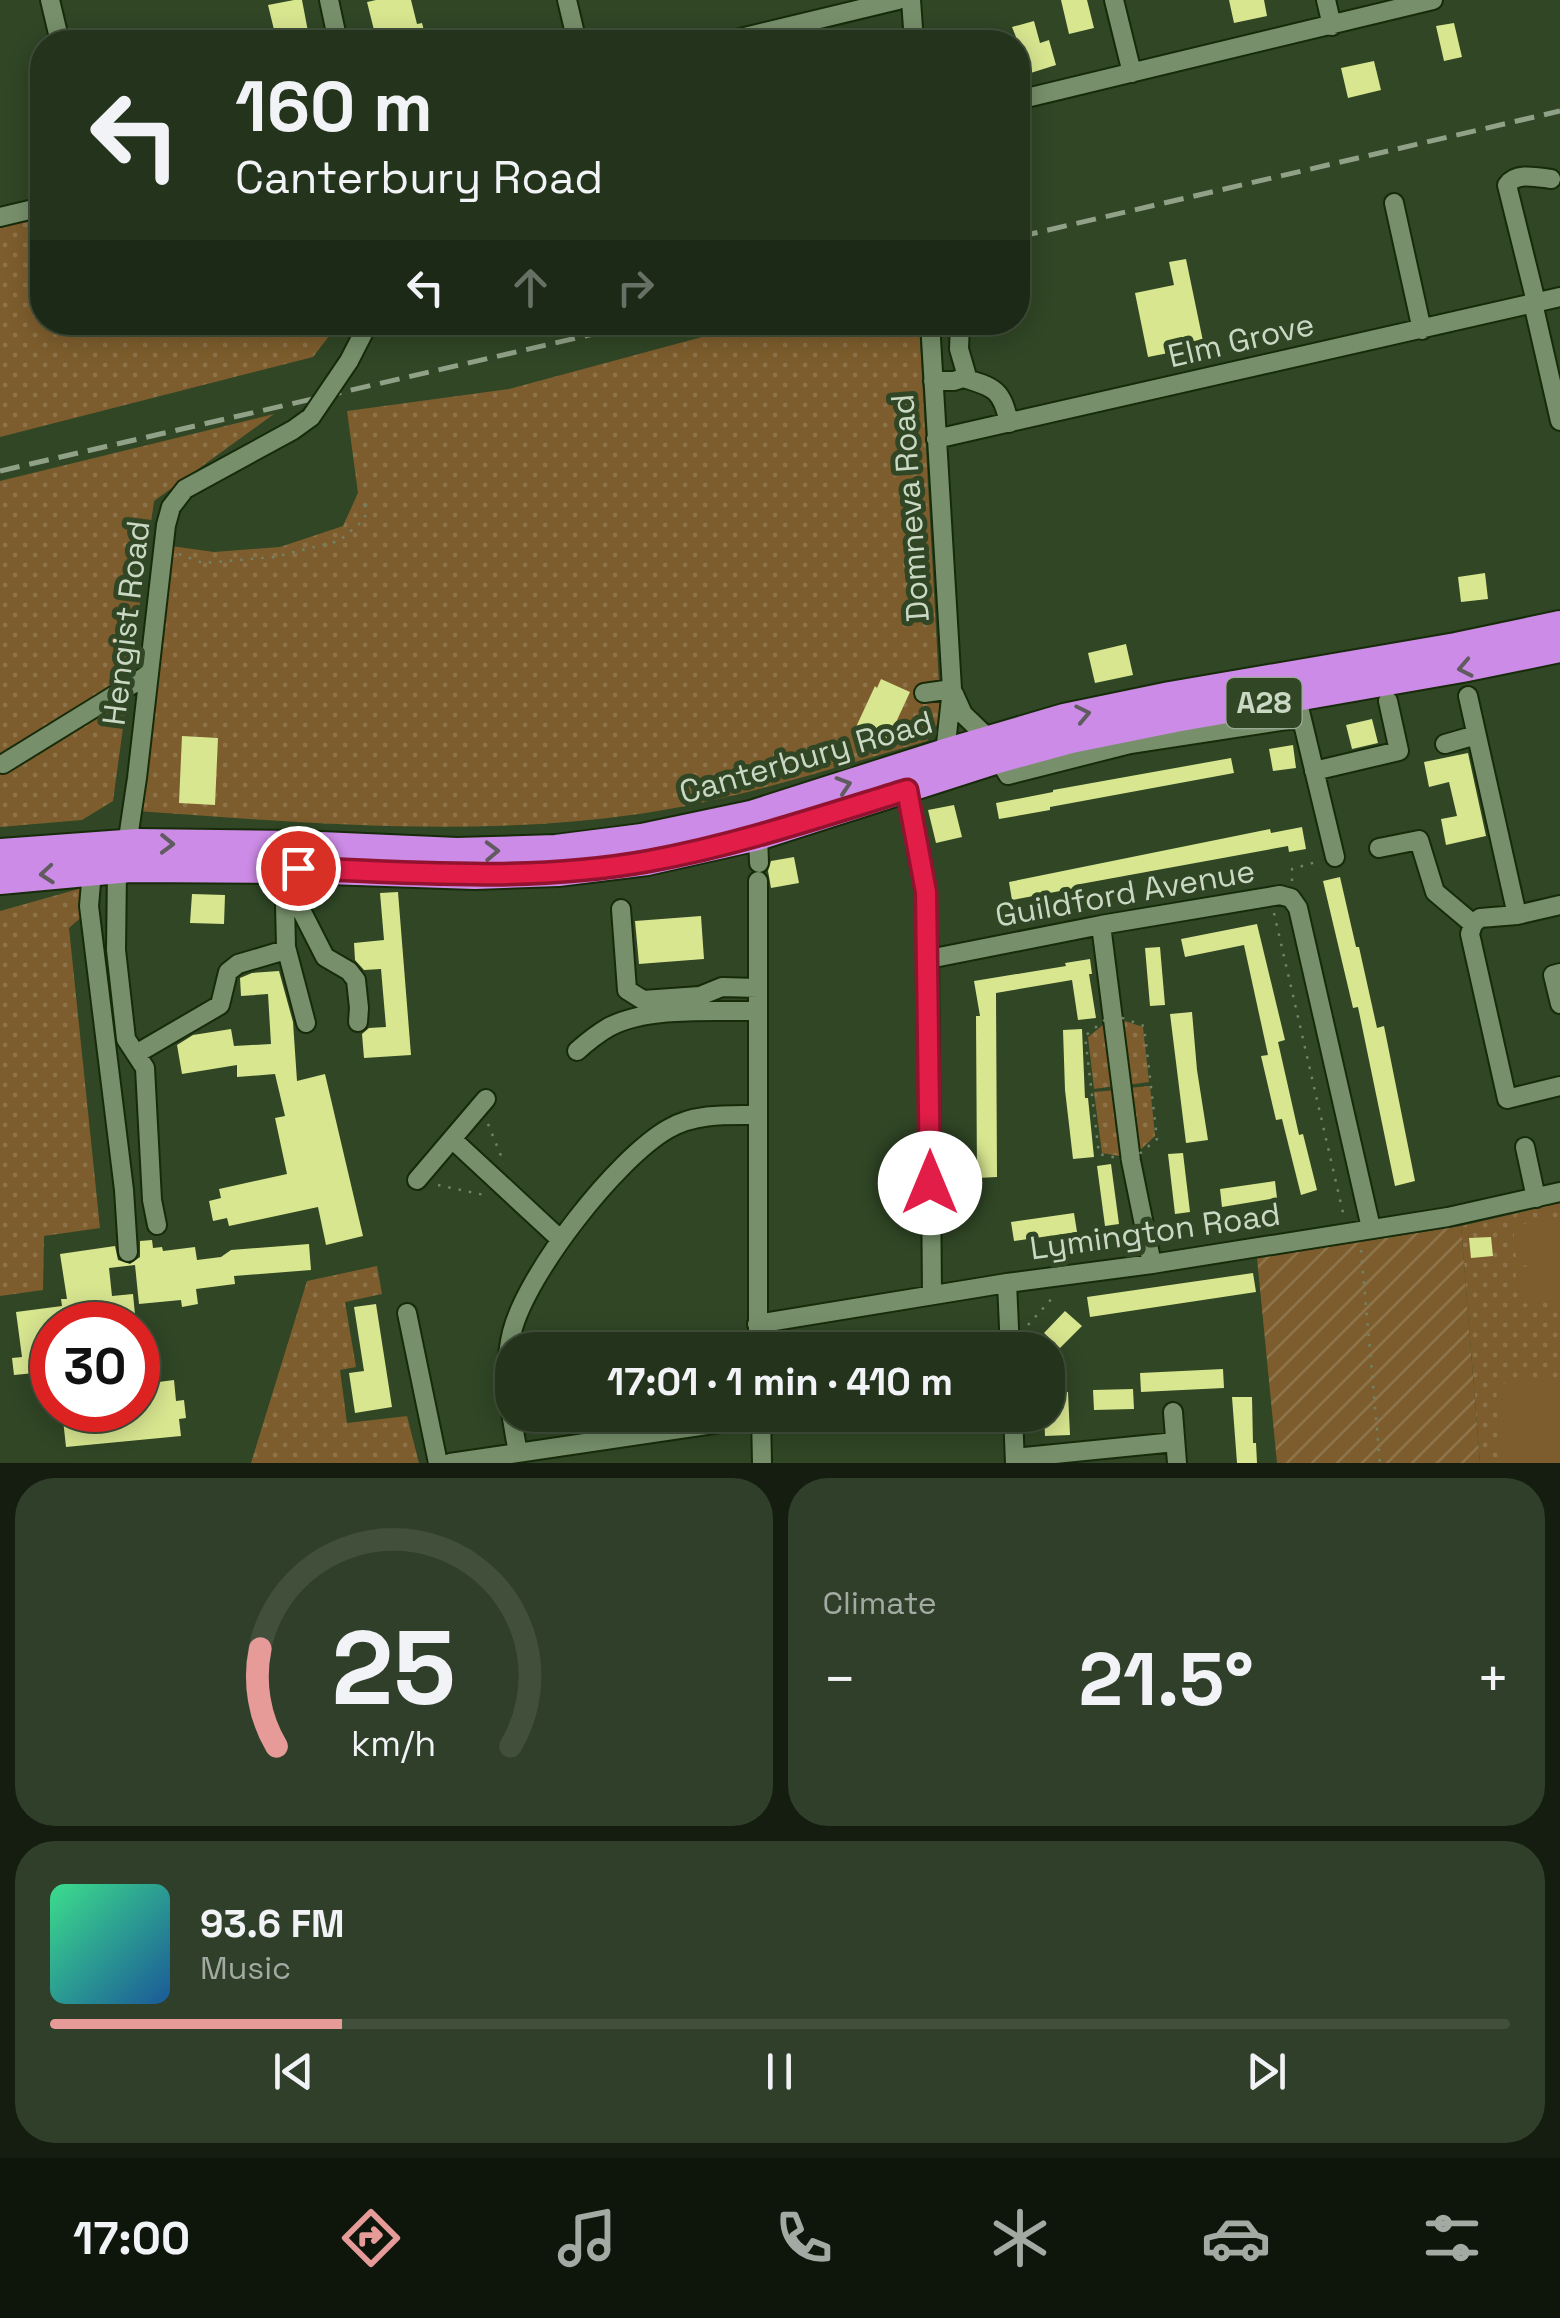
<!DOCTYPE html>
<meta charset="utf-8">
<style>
body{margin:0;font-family:"Space Grotesk",sans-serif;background:#303f29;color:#f1f3f6;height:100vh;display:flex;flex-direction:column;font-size:38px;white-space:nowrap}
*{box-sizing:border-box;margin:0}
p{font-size:32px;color:#a3aaa3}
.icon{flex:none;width:55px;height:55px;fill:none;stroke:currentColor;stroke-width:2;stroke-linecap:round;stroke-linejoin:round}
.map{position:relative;height:1463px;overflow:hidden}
.side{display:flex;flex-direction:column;gap:15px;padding:15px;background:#141d0f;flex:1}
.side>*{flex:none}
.hud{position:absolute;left:30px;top:30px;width:1000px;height:305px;border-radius:40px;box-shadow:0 5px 25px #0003,0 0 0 2px #414f3b;background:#24341c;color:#f1f3f6;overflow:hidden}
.speed{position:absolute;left:30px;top:1302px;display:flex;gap:20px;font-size:50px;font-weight:700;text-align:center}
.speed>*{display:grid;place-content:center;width:130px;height:130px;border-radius:50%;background:#24341c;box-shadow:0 5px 25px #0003,0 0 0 2px #414f3b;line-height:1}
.speed .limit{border:15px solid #d22;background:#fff;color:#111}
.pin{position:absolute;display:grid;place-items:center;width:85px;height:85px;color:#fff;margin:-42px;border:5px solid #fff;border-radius:50%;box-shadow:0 2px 10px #0007}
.me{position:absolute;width:110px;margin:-55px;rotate:0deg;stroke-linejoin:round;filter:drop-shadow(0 0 8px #0008)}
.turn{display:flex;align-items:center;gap:35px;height:210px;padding:0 40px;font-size:45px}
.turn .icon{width:130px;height:130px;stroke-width:2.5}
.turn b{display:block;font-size:70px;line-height:85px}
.lanes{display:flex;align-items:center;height:95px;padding:0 40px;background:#0003;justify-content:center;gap:50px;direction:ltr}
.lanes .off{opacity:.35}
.big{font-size:75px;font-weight:800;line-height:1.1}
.side .widget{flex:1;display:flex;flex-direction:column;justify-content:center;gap:15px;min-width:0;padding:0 35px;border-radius:40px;background:#303f29}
.side .dial{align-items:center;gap:0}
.dial svg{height:260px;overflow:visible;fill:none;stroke:#414f3b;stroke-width:7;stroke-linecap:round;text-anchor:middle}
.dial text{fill:#f1f3f6;stroke:none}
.song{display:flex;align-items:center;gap:30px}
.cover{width:120px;height:120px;border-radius:15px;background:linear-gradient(135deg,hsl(150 70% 55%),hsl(210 70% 35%))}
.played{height:10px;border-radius:5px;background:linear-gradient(90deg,#e69b98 20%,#414f3b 20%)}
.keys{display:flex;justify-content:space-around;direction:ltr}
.heat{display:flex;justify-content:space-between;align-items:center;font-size:55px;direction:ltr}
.side .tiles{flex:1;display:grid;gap:15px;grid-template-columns:1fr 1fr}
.widget:last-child{grid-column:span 2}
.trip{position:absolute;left:495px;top:1332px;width:570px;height:100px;border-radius:40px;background:#24341c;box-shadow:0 5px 25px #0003,0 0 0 2px #414f3b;font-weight:800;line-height:100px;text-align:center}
.dock{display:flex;height:160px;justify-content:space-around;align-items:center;background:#0e150b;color:#a3aaa3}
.dock .icon{width:70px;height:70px}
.dock .selected{color:#e69b98}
.dock b{font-size:45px;color:#f1f3f6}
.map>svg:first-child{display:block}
</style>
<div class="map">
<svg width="1560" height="1463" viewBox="0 0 1560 1463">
<defs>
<pattern id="grass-dots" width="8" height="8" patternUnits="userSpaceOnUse" patternTransform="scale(2.5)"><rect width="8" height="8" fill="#7d5d2d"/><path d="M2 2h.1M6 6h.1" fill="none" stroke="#8e744a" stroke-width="1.8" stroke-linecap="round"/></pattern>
<pattern id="garden-furrows" width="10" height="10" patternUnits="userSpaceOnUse" patternTransform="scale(2.5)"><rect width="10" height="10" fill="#7d5d2d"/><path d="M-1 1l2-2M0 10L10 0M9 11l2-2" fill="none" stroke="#8e744a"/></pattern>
</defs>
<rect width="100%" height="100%" fill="#304625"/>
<path fill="url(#grass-dots)" d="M42,218V322L339,323L313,357L0,437V227Z
M754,323H919L941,718L927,741C832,768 737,800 639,814C469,838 306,823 137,811L171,546L214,552L280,547L343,526L358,493L347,411L509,389Z
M274,414L154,501L113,801L82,820L0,827V481Z
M82,888L84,915L69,928L100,1228L44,1236L43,1290L0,1296V911Z
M1119,1019L1143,1027L1149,1082L1127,1085Z
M1108,1021L1116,1086L1094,1089L1088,1037Z
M1150,1086L1155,1136L1136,1154L1127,1088Z
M1116,1090L1125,1157L1102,1153L1094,1092Z
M1560,1203V1463H1480L1461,1226Z
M377,1266L382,1294L345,1302L356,1367L340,1370L347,1423L407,1416L419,1463H251L307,1281Z"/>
<path fill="url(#garden-furrows)" d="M1461,1226L1480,1463H1277L1257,1258Z"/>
<path fill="#7d5d2d" d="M1560,1220V1299L1520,1304L1515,1268L1543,1264L1517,1266L1513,1225Z
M1560,1379V1463H1501L1496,1384Z"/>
<path fill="#d8e690" d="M294,0H302L310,42H277L268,5Z
M376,0H411L417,24L422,23L427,42H377L367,2Z
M1061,0H1087L1094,28L1069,34Z
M1229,0H1264L1267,16L1234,23Z
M1034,21L1040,43L1049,40L1056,65L1018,77V42L1012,27Z
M1454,23L1462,57L1444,61L1436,26Z
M1374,61L1381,90L1348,98L1341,68Z
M1186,259L1204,346L1148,357L1135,293L1174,285L1169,262Z
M1485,573L1488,599L1461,602L1458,577Z
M1126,644L1133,675L1095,683L1088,653Z
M881,679L910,692L886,744L881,742L877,750L861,743L865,731L856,727L875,686L877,688Z
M1372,719L1378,743L1352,749L1346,725Z
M182,736L218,738L215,805L179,803Z
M1293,745L1296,768L1273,771L1269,749Z
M1468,753L1486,836L1446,845L1441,819L1457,816L1449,782L1429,787L1424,762Z
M1231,758L1234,773L1050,807V810L999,819L996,803L1053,792V790Z
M954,805L962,837L936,843L928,810Z
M1302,827L1306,849L1289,852L1288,846L1075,885L1076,888L1012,900L1009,882L1270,829L1271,833Z
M794,857L799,883L771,888L768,871L771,861Z
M1340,877L1356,947H1359L1377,1028L1384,1026L1415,1181L1395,1186L1358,1007L1353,1008L1323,881Z
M398,892L411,1055L364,1058L362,1034L369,1028L386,1027L381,969L364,970L355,960L354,943L384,940L380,893Z
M192,894L225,895L224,924L190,923Z
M701,916L704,959L639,964L635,921Z
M1257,924L1285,1040L1278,1042L1299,1135L1303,1134L1317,1190L1301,1195L1282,1119L1276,1120L1261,1056L1268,1055L1244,945L1185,957L1181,939Z
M1160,947L1165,1005L1150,1006L1145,948Z
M1090,959L1092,974H1089L1096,1018L1078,1020L1072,980L996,993L997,1177L977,1178L976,1016H980L974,981L1066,966L1065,963Z
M279,971L293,1022L297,1081L325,1074L363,1236L326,1245L318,1207L229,1226L227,1218L213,1221L209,1201L221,1198L219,1189L287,1174L275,1118L285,1116L275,1074L237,1077V1065L182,1074L177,1045L193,1035L231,1029L234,1046L271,1044L268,994L241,996L240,978L252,973Z
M1192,1012L1197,1070L1208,1140L1186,1143L1170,1014Z
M1082,1029L1085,1098H1088L1094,1157L1073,1159L1065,1090L1063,1030Z
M1183,1153L1190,1212L1175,1214L1168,1154Z
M1111,1164L1119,1224L1105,1226L1097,1166Z
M1275,1181L1277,1198L1222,1207L1220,1189Z
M1074,1213L1077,1232L1014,1241L1011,1222Z
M1491,1237L1493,1256L1471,1258L1469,1238Z
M152,1240L153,1248L162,1247L163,1251L195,1247L197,1260L221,1257L231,1250L309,1244L311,1270L234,1276L235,1284L196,1289L198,1304L182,1307L181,1300L139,1304L135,1265L109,1268L112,1296L133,1294L136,1325H52V1358L34,1360L35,1373L14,1375L12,1358L22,1357L16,1312L62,1306L61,1299H67L60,1254L115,1246L118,1260L130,1264L140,1257V1241Z
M1253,1273L1256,1292L1090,1317L1087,1297Z
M376,1304L392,1407L355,1413L349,1373L364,1371L354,1307Z
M1065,1311L1082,1326L1060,1348L1044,1333Z
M1063,1354L1064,1392H1068L1070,1435L1045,1436L1044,1415H1048V1355Z
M1223,1369L1224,1388L1141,1392L1140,1373Z
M174,1380L176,1401L184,1400L186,1418L179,1419L181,1436L66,1447L62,1410H138V1393L152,1392L151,1383Z
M1133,1389L1134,1409L1094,1410L1093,1390Z
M1232,1397H1252L1253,1443H1256L1257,1463H1237Z"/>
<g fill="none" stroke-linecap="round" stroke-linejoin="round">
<defs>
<path id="minor" d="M50,0L60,42
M329,0L338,42
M567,0L577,42
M911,0L914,42
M1114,0L1132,73
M1326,0L1332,26
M724,42L898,0
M1018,100L1433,0
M1394,203L1422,330
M0,217L42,207
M1536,302L1507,185C1516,172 1536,177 1551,179
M1533,303L1560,421
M930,322L952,689L945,753
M349,361L369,322
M963,378C995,387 1002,390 1009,423
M933,381H954L963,378L966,373L959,349L960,322
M936,439L1560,297
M924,693L952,689
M954,694L963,714L989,739
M1468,696L1517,915
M1299,707L1335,857
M1445,744L1476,735
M998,759L1008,775L1130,744L1301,718
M3,764L149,674
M1314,771L1399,751L1388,701
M907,790L926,892L929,959L932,1295
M758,836L759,863
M127,845L137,778L166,525L171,507L185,489L293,430L311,417
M1379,848L1419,840L1435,892L1473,924
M284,860L286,947L306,1023
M298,861V904L325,957L349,971L356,980L359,1008L358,1022
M117,870L116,950L126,1039L145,1068L152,1200L157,1225
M92,871L89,906L124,1190L128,1252
M758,881V1350
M1560,905L1517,915L1480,918L1473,924L1470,934L1507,1099L1560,1086
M621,909L627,990L643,1000L700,996L722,987L758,988
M1101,925L1131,1161L1152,1264
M929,959L1101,925L1280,895L1291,898L1298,908L1371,1228
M1560,973L1553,975L1560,1004
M577,1051C587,1042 597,1034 609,1027C649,1006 714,1012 758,1011
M136,1054L220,1005L228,972L238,964L282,951L286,947
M452,1139L561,1240
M1525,1147L1536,1198
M417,1180L486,1099
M1007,1283L1010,1350
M407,1313L438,1463
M757,1324L1007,1283L1152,1264L1448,1217L1560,1192
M1173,1412L1177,1463
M761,1415L762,1463
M1013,1415L1015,1463
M518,1453C511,1414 502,1371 512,1332C527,1273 616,1159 668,1129C695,1113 728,1115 758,1115
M1015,1458L1175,1442
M450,1463L761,1417"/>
<path id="highway" d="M0,853L138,843L298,845L457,852L556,849L642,838L751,815L945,753L1064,718L1170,696L1456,647L1560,625
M0,880L130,868L298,869L475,875L558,872L647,861L758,836L998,759L1071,739L1175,718L1462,668L1560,648"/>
</defs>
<use href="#minor" stroke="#172b0b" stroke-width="22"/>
<use href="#highway" stroke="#172b0b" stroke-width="32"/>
<path stroke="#718468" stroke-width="2.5" stroke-dasharray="2.5 8" stroke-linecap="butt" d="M179,554L203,563L274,557L339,541L365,519L366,497
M1292,881V869L1316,862
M1274,913L1344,1217
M1112,1014L1144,1026L1157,1139L1131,1161L1099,1154L1085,1036Z
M488,1124L504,1163
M438,1185L489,1196
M1361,1250L1380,1463
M1028,1325L1056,1294"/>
<use href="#minor" stroke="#77906b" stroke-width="18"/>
<use href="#highway" stroke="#cc8be6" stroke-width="28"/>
<path stroke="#90a188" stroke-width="5" stroke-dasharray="20 10" stroke-linecap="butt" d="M1018,237L1560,111
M0,471L646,322"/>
<defs>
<path id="minor-bridge" d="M311,417L349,361"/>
</defs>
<use href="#minor-bridge" stroke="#172b0b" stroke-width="22" stroke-linecap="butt"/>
<use href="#minor-bridge" stroke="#77906b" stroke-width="18"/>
</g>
<defs><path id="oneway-chevron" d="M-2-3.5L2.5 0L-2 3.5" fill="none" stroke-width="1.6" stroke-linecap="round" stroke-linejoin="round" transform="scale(2.5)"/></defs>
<g stroke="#5f5b5f">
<use href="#oneway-chevron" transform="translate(1465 668) rotate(169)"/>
<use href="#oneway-chevron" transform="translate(1083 714) rotate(-12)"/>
<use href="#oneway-chevron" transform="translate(844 785) rotate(-18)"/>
<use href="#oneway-chevron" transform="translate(167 844) rotate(1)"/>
<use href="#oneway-chevron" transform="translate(492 851) rotate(-2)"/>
<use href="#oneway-chevron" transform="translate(47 874) rotate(175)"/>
</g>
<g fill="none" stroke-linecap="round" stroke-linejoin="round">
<defs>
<path id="route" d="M298,868C415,873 533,882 649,861C737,845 822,816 907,790L926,892L930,1183"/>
</defs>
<use href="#route" stroke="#92132f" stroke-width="25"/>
<use href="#route" stroke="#e11d48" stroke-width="18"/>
</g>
<g text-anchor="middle" stroke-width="10" stroke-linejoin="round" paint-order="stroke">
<rect fill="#304625" stroke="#9cac94" stroke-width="2.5" x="1226.5" y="678" width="75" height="50" rx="8"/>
<g font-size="30" font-weight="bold" fill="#cad8c4">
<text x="1264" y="713">A28</text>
</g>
<g font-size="32" fill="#cad8c4" stroke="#304625">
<text transform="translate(1241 340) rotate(-13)" y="11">Elm Grove</text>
<text transform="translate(910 508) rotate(-94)" y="11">Domneva Road</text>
<text transform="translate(126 623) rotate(-83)" y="11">Hengist Road</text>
<text transform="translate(806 757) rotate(-16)" y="11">Canterbury Road</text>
<text transform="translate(1125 893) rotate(-10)" y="11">Guildford Avenue</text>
<text transform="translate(1155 1231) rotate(-8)" y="11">Lymington Road</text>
</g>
</g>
</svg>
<div class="speed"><div class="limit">30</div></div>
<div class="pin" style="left:298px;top:868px;background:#d93025"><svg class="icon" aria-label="arrive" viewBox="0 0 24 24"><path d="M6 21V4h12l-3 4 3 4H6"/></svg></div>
<svg class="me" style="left:930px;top:1183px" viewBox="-20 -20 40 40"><circle r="19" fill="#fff"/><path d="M0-13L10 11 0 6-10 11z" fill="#e11d48"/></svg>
<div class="trip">17:01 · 1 min · 410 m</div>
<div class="hud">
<div class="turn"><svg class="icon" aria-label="left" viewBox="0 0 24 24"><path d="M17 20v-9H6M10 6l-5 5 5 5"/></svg><div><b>160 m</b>Canterbury Road</div></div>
<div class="lanes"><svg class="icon" aria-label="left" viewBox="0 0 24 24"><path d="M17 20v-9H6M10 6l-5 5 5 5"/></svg><svg class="icon off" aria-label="ahead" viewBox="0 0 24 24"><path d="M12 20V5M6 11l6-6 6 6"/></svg><svg class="icon off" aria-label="right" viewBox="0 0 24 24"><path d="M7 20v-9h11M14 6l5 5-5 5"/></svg></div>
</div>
</div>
<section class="side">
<div class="tiles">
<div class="widget dial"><svg viewBox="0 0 100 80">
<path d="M14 69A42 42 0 1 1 86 69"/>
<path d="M14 69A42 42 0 0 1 9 39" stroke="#e69b98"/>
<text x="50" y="56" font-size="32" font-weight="700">25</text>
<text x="50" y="72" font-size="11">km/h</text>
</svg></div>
<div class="widget"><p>Climate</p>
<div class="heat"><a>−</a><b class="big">21.5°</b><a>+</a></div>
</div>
<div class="widget">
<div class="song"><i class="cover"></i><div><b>93.6 FM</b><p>Music</p></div></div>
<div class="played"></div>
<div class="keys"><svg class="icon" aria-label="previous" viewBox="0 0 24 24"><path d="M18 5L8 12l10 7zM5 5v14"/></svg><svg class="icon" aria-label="pause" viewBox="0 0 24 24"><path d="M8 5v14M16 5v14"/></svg><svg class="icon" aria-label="next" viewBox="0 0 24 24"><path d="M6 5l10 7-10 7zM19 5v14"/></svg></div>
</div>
</div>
</section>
<nav class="dock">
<b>17:00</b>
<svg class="icon selected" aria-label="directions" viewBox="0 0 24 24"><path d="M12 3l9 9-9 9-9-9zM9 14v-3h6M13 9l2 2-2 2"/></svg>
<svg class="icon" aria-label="music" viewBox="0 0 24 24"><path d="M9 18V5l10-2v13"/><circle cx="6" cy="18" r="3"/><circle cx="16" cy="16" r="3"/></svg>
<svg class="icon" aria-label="phone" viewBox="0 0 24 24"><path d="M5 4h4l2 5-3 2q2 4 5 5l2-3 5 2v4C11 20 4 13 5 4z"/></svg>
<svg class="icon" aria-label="climate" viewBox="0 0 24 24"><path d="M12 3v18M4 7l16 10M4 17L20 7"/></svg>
<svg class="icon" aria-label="car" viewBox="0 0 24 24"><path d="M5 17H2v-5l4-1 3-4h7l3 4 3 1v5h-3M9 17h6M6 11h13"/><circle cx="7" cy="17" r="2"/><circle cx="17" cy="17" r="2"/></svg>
<svg class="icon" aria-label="filters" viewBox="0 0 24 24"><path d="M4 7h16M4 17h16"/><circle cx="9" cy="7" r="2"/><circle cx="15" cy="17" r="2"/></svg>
</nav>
